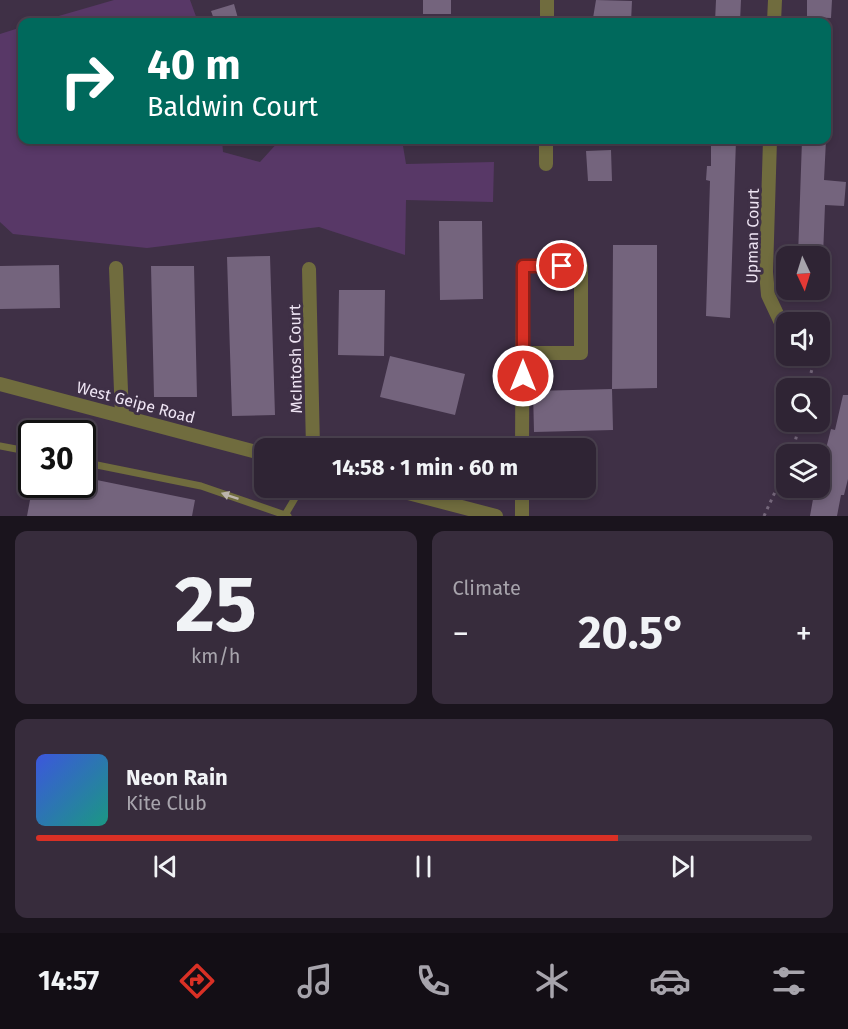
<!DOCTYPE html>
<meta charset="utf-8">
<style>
body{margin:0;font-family:"Fira Sans",sans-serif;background:#372c3c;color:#f1f3f6;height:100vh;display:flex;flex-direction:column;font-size:22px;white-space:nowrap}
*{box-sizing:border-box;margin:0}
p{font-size:20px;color:#a7a4ac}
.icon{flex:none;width:33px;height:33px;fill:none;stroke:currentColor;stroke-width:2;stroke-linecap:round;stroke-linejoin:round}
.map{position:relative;height:516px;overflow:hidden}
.panel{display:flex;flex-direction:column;gap:15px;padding:15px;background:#1a141d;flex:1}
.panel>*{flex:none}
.top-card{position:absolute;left:18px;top:18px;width:813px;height:126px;border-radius:12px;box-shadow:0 3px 9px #0003,0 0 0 2px #4a414f;background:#00695c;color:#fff;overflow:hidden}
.needle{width:39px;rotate:176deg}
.tools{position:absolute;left:776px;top:246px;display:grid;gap:12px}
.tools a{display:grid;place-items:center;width:54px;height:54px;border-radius:12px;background:#2f2434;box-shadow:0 3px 9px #0003,0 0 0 2px #4a414f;font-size:30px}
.speed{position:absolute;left:18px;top:420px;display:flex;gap:12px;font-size:30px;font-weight:700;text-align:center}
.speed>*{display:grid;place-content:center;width:78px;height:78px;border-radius:50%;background:#2f2434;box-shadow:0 3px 9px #0003,0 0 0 2px #4a414f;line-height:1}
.speed .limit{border:3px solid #111;border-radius:9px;background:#fff;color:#111}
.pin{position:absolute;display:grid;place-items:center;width:51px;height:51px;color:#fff;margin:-26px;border:3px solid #fff;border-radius:50%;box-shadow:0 2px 6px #0007}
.me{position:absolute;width:66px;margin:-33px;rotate:0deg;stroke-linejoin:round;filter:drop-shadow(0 0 4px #0008)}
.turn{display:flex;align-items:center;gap:21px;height:126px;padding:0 30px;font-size:27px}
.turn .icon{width:78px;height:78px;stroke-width:2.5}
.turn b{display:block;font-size:42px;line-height:51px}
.big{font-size:45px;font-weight:700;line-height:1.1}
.panel .card{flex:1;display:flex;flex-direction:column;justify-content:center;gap:9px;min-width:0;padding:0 21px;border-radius:12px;background:#372c3c}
.panel .dial{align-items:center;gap:0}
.dial b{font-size:78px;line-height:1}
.song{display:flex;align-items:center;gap:18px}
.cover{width:72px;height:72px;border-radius:9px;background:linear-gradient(135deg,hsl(230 70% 55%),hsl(170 70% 35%))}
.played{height:6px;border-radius:3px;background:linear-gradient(90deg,#d93025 75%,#4a414f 75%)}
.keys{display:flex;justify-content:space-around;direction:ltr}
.heat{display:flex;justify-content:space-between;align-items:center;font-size:33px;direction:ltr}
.panel .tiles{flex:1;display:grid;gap:15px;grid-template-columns:1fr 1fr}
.card:last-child{grid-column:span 2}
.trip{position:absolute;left:254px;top:438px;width:342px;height:60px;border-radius:12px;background:#2f2434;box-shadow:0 3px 9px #0003,0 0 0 2px #4a414f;font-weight:700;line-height:60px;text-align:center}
.tab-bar{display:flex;height:96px;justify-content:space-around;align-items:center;background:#130e15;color:#a7a4ac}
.tab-bar .icon{width:42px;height:42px}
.tab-bar .current{color:#d93025}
.tab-bar b{font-size:27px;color:#f1f3f6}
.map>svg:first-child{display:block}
</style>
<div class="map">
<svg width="848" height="516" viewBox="0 0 848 516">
<rect width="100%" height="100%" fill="#3f3046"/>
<path fill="#583867" d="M114,0H190L198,22H38Z
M22,27V140H222L223,152L260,162L280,140H402L406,164L494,162L493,202L406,200L405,255L319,227L147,248L13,234L0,222V34Z"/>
<path fill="#74647d" d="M423,0H451V14H423Z
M596,0L632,1L631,22H595L596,18H593Z
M716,0H741L740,22H715Z
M807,0H832L831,18L807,17Z
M234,4L239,22H215L211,11Z
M711,140H736L730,318L706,316L710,181L706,180L707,166H711Z
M802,140H826L824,180L846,182L844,206L825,205L823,256H798Z
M611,150L612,181H588L586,151Z
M439,221H482L483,299L440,300Z
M613,245H657V388L612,389Z
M270,256L275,415L232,416L227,257Z
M59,265L60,308L0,309V266Z
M151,266H194L197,397H154Z
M339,290H385L384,356L338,355Z
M390,356L465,374L455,415L380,397Z
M612,389L613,430L534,432L533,391Z
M843,395H848V479L844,495H841L837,516H810L815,488H819V476L831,429L835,430Z
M82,477L195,500L192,516H27L33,484H82Z"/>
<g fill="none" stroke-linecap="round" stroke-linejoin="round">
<path stroke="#75677b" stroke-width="3" stroke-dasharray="3 4.5" stroke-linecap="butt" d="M807,356L812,369L807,388
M792,454L800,422
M764,516L786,468"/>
<path stroke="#706c3e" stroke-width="7" d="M0,446L32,452
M82,462L201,486L288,516
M285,515L301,488"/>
<path stroke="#706c3e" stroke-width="14" d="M547,22V0
M774,22L775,0
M770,140L766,272L768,295L784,329
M546,164V140
M116,268L122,415
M309,269L313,448
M0,384L264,454
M522,448L523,266H581V353H523
M389,488L496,516
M522,516V488"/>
</g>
<defs><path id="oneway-solid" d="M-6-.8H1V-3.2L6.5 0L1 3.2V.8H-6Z" transform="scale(1.5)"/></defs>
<use fill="#bcb4ab" href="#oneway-solid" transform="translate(230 496) rotate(-161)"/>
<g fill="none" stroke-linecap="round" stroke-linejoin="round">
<defs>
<path id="route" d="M523,376V266H562"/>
</defs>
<use href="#route" stroke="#8d1f18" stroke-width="15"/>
<use href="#route" stroke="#d93025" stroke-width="10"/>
</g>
<g text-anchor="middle" stroke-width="6" stroke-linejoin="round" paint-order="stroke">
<g font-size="16" fill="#eee4f3" stroke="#3f3046">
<text transform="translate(752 236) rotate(-89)" y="6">Upman Court</text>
<text transform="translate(295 359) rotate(-91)" y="6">McIntosh Court</text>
<text transform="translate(136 402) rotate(15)" y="6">West Geipe Road</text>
</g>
</g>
</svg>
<div class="tools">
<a><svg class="needle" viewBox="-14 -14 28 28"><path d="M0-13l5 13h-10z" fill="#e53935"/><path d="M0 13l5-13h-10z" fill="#a7a4ac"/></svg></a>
<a><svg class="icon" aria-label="sound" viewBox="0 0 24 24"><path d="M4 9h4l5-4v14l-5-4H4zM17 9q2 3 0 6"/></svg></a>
<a><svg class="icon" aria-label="search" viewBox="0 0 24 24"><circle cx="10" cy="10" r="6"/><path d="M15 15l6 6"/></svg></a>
<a><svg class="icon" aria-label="layers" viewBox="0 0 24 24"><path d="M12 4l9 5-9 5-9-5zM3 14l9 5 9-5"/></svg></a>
</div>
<div class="speed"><div class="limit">30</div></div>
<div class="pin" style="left:562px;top:266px;background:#d93025"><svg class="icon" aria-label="arrive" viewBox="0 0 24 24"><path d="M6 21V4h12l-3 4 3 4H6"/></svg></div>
<svg class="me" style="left:523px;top:376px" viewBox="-20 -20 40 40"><circle r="17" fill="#d93025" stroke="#fff" stroke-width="3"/><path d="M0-11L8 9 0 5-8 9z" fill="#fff"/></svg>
<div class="trip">14:58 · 1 min · 60 m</div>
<div class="top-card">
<div class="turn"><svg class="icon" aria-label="right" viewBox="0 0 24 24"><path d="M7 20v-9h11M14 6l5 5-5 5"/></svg><div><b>40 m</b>Baldwin Court</div></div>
</div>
</div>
<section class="panel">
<div class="tiles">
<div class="card dial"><b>25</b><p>km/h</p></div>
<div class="card"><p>Climate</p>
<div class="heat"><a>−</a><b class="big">20.5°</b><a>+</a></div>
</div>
<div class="card">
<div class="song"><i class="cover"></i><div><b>Neon Rain</b><p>Kite Club</p></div></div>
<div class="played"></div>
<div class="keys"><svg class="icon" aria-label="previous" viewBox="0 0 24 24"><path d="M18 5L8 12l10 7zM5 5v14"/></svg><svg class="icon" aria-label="pause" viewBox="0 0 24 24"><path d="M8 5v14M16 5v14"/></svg><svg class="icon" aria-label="next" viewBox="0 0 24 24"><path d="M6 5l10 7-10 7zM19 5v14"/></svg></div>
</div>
</div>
</section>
<nav class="tab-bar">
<b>14:57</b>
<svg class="icon current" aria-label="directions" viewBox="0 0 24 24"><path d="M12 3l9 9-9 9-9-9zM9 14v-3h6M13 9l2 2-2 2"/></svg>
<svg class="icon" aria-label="music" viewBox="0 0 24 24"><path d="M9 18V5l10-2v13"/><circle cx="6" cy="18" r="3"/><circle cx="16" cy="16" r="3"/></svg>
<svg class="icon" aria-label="phone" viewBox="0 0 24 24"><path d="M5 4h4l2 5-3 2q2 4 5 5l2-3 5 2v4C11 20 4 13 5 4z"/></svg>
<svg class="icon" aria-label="climate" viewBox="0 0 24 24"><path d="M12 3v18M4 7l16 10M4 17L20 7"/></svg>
<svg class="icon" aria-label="car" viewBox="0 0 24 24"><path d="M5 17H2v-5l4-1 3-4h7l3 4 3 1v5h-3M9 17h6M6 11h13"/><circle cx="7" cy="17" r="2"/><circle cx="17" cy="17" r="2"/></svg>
<svg class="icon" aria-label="filters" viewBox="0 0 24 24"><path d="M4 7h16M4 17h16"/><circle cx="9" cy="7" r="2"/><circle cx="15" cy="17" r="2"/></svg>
</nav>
